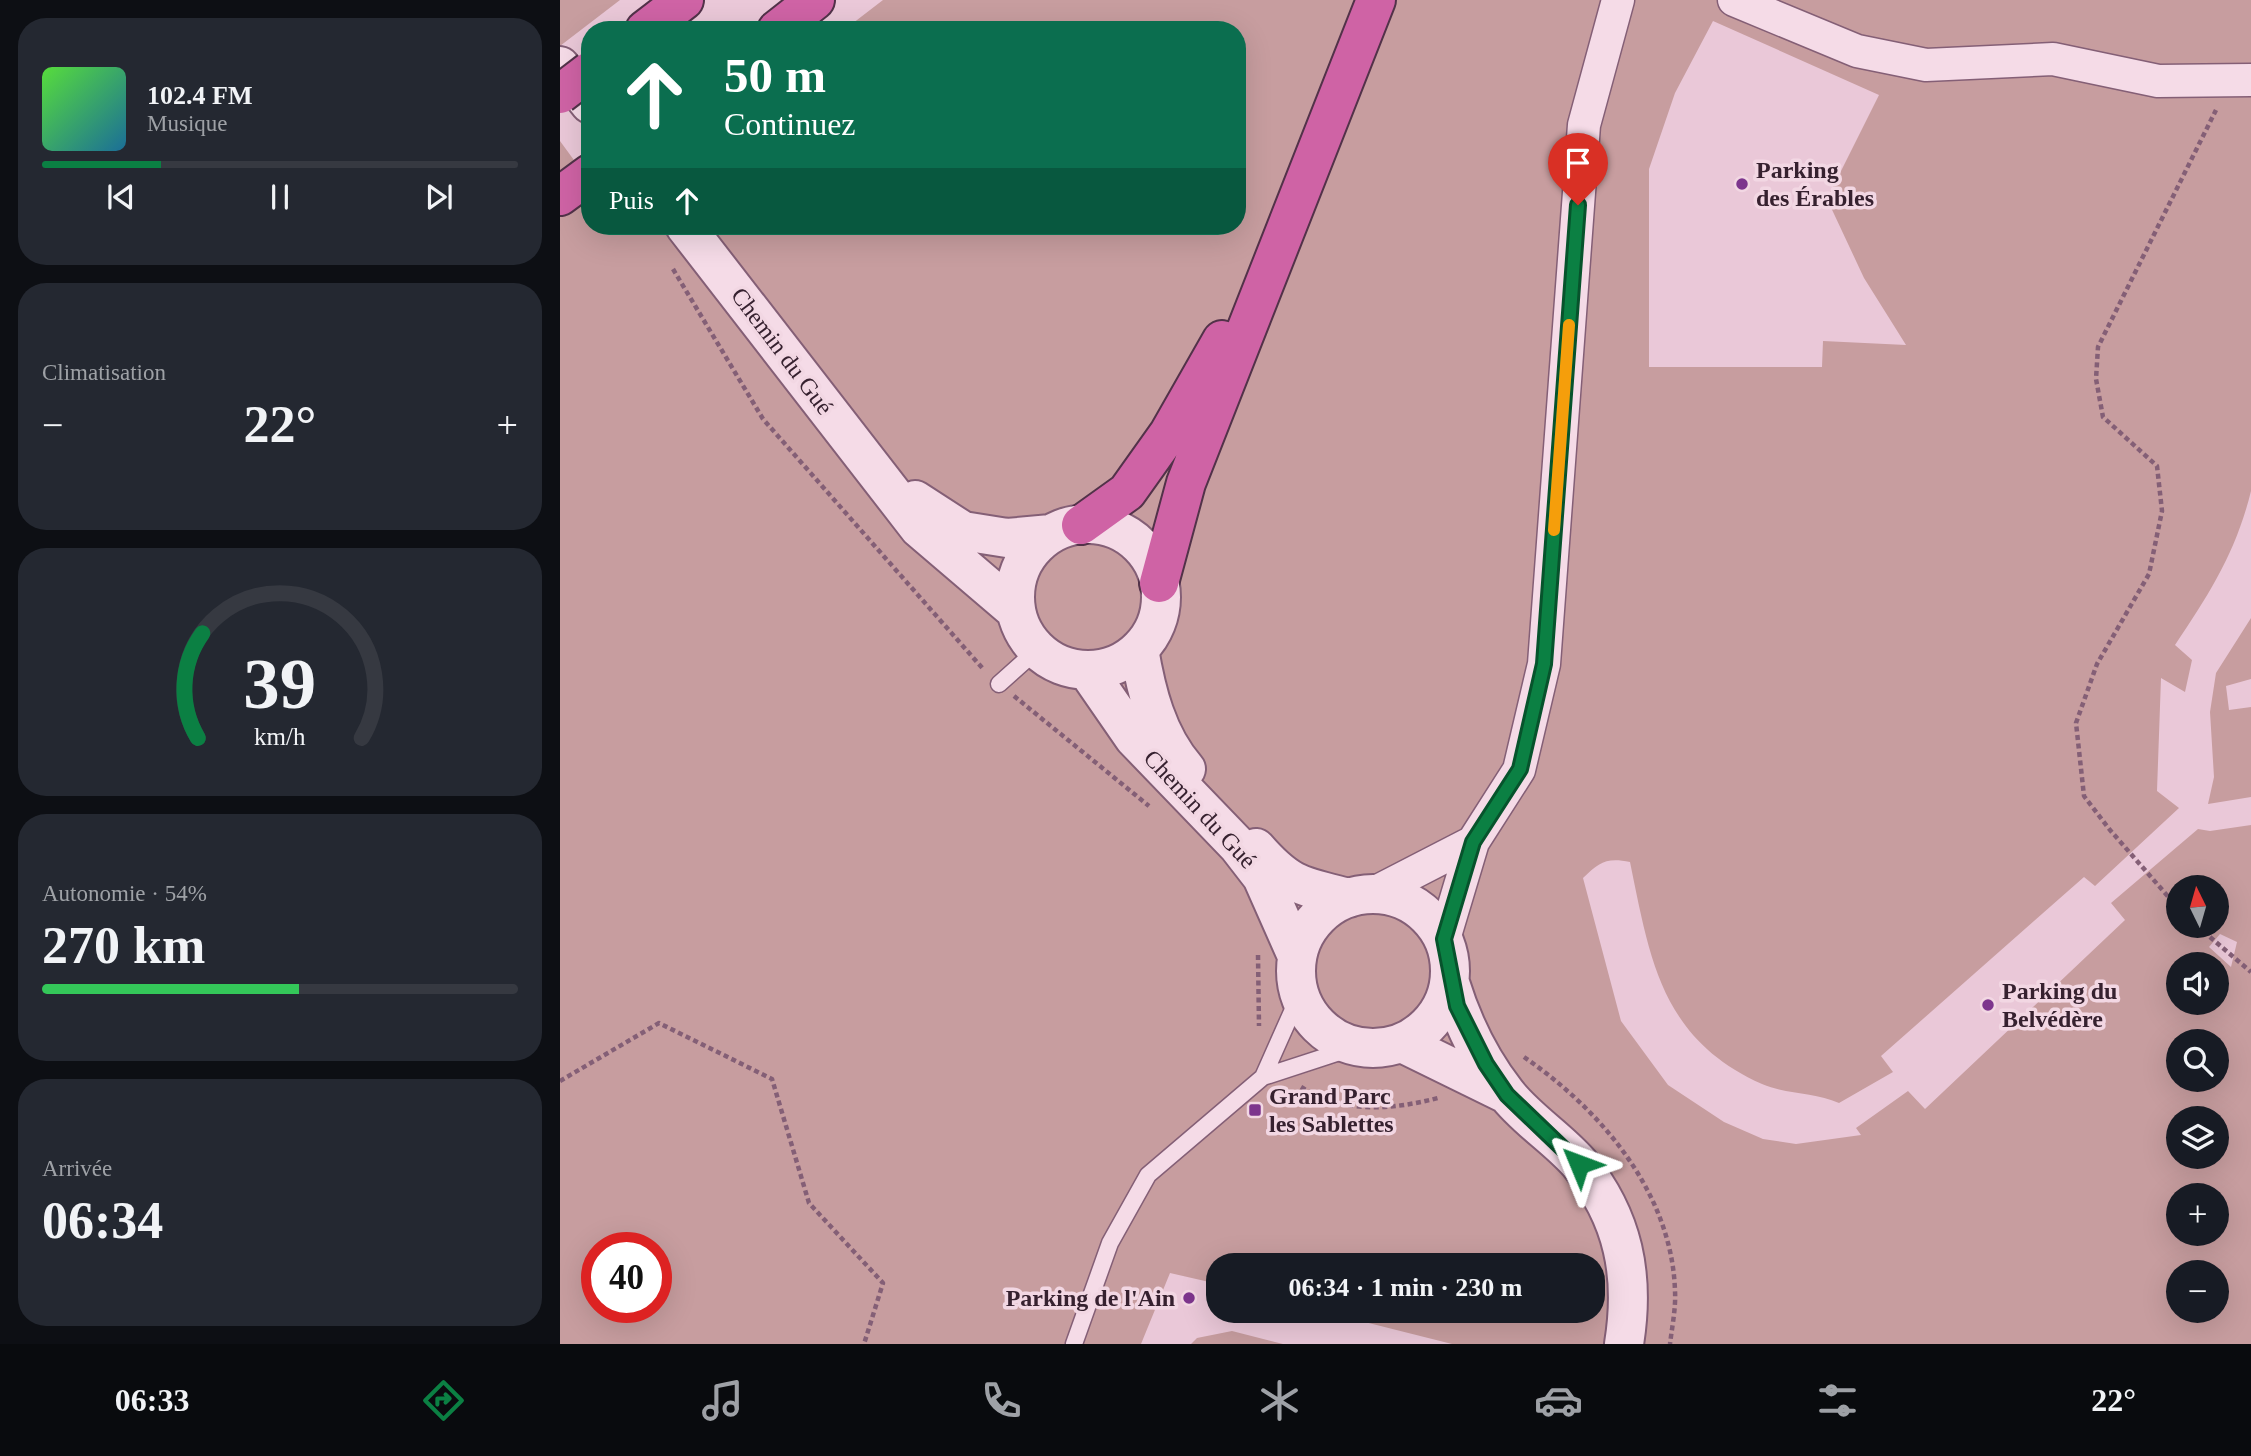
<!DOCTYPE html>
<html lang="fr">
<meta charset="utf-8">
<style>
body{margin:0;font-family:"Times New Roman",serif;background:#242831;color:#f1f3f6;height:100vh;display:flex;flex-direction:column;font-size:26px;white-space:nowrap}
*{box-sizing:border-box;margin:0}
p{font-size:23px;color:#9ea1a6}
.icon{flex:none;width:38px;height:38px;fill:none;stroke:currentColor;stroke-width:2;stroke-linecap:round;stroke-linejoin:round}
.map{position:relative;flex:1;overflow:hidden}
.panel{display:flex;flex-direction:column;gap:18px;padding:18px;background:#0d0f14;width:560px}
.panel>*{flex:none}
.top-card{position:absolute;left:21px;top:21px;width:665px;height:214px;border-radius:28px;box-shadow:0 7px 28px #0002;background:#0b6e4f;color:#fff;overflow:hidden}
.needle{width:46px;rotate:355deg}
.fabs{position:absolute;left:1606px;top:875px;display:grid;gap:14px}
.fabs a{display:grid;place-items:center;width:63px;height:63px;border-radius:50%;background:#171b24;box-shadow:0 7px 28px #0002;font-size:35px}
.speed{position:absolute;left:21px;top:1232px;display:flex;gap:14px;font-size:35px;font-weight:700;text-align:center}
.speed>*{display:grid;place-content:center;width:91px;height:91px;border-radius:50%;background:#171b24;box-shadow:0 7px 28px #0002;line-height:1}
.speed .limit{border:10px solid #d22;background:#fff;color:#111}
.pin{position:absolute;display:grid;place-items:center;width:60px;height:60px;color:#fff;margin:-72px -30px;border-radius:50% 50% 50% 0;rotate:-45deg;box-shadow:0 0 7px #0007}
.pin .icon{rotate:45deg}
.me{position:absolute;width:77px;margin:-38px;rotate:314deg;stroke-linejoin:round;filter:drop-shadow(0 0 5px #0008)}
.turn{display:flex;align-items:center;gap:24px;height:147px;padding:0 28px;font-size:32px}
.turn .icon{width:91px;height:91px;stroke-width:2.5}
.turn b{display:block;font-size:49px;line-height:60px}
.then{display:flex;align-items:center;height:66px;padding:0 28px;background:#0003;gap:14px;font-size:26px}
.big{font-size:52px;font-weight:700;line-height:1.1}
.panel .widget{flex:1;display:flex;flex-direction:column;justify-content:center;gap:10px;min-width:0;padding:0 24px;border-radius:28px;background:#242831}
.panel .dial{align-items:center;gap:0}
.dial svg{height:182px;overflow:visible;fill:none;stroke:#363941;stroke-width:7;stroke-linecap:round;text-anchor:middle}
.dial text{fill:#f1f3f6;stroke:none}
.song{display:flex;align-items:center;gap:21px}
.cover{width:84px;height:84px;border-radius:10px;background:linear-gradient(135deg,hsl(110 70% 55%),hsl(200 70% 35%))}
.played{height:7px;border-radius:4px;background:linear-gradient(90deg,#0b8043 25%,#363941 25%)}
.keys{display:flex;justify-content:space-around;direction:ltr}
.heat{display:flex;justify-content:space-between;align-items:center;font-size:38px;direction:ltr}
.charge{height:10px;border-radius:5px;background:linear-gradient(90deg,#34c759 54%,#363941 0)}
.trip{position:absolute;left:646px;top:1253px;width:399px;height:70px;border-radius:28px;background:#171b24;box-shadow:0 7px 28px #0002;font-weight:700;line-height:70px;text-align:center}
.tabs{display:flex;height:112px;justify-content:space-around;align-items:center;background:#090b0e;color:#9ea1a6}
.tabs .icon{width:49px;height:49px}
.tabs .current{color:#0b8043}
.tabs b{font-size:32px;color:#f1f3f6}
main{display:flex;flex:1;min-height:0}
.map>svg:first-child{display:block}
</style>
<main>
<section class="panel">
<div class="widget">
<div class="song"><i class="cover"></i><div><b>102.4 FM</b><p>Musique</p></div></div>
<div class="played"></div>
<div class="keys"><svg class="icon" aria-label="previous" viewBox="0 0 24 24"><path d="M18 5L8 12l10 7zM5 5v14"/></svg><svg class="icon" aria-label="pause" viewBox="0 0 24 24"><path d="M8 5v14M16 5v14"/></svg><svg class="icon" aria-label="next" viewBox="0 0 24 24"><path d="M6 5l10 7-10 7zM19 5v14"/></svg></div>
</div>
<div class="widget"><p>Climatisation</p>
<div class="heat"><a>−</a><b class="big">22°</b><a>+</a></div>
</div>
<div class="widget dial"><svg viewBox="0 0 100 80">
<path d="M14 69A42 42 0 1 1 86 69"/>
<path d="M14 69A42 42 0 0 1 16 23" stroke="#0b8043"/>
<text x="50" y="56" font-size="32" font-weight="700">39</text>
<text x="50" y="72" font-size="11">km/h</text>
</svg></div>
<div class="widget"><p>Autonomie · 54%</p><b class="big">270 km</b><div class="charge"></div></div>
<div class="widget"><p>Arrivée</p><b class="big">06:34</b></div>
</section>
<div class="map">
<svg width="1691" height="1344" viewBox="0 0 1691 1344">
<rect width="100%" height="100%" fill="#eac8d8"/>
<path fill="#c79d9f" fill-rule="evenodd" d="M0,0H60L0,46Z
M323,0H1691V491C1676,552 1650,593 1615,645L1632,660L1625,692L1601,678L1597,791L1619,808L1535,886L1524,877L1321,1056L1333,1072L1279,1103C1255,1092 1228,1095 1202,1084C1101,1039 1090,959 1070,862C1047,857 1039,862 1023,878L1061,1021L1108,1085L1164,1122L1203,1139L1236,1144L1301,1135L1296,1128L1348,1091L1365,1109L1565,920L1551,903L1638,829L1650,831L1691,825V1344H892L761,1311H1032V1265H658V1284L610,1273L581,1344H0V141L30,182V226H677V30H284ZM1153,21L1319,95L1267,199L1304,278L1346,345L1263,341L1262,367H1089V169L1115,93ZM1619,887H1657V926H1619ZM1660,934L1677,942L1671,967L1649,947ZM1619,964H1657V1003H1619ZM1619,1041H1657V1080H1619ZM1619,1118H1657V1157H1619ZM1619,1195H1657V1234H1619ZM37,1248H96V1307H37ZM1619,1272H1657V1311H1619Z
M1691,618V679L1666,686L1669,710L1691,707V797L1648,804L1654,777L1650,712L1656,673Z
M672,1331L723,1344H631L637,1338Z"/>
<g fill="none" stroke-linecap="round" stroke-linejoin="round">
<defs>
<path id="service" d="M439,684L477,650
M703,1077L739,996
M514,1344L550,1243L588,1175L703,1077L795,1047"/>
<path id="minor" d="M1174,0L1297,51L1366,65L1493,59L1598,81L1691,80
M812,894L913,842
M884,939L913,842L959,770L984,664L1024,125L1058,0"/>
<path id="tertiary" d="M0,66L30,104
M125,226L359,528L455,610
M355,500L403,531L447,538L491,534
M455 597a73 73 0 1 1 146 0a73 73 0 1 1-146 0Z
M579,649C586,691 597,736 626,769
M527,670L574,738L678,846L702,877L737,956
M696,848C729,886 741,886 789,898
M736 971a77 77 0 1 1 154 0a77 77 0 1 1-154 0Z
M890,983C902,1022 921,1061 946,1093C966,1119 997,1138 1019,1163C1064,1218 1075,1276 1064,1344
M842,1043L944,1093"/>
<path id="motorway" d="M85,30L124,0
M217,30L255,0
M0,196L30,174
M521,525L567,492L609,433L662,340
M599,583L626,483L816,0"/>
</defs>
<use href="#service" stroke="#845f76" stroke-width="19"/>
<use href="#minor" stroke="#845f76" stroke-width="35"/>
<use href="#tertiary" stroke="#845f76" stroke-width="42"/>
<use href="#motorway" stroke="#523249" stroke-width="42"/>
<path stroke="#845f76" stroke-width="4.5" stroke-dasharray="5 3.5" stroke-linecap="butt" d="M113,269L203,419L424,670
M454,696L589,806
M1619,909L1550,830L1524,796L1516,723L1537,664L1589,574L1602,511L1597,466L1543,417L1536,379L1538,347L1656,110
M1637,926L1691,972
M698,955L699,1026
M964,1057C1041,1110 1112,1193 1115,1291C1116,1308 1112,1327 1110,1344
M0,1081L99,1023L212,1079L249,1203L323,1283L304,1344
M741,1087C784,1114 831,1110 878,1098"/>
<use href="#service" stroke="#f5dbe7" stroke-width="16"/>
<use href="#minor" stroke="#f5dbe7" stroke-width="32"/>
<use href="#tertiary" stroke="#f5dbe7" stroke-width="38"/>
<use href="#motorway" stroke="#cf63a5" stroke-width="38"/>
<defs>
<path id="motorway-bridge" d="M0,94L30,71"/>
</defs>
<use href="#motorway-bridge" stroke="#523249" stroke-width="42" stroke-linecap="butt"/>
<use href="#motorway-bridge" stroke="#cf63a5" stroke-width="38"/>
</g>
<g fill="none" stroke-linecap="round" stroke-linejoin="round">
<defs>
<path id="route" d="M1018,205L984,664L960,769L913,842L884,939L897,1006L926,1064L947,1095L1019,1164"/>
</defs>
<use href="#route" stroke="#07532c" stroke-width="18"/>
<use href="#route" stroke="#0b8043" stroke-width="12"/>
<path stroke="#f59e0b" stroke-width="12" d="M994,530L1009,325"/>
</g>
<g fill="#7d358d" stroke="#f2d7e3" stroke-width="2.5">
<circle cx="1182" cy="184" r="7"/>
<circle cx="1428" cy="1005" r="7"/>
<rect x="688" y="1103" width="14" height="14" rx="3.5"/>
<circle cx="629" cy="1298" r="7"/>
</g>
<g text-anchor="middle" stroke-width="7" stroke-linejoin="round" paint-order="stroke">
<g font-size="24" font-weight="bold" fill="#36212f" stroke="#f2d7e3" text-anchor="start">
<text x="1196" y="178">Parking<tspan x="1196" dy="28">des Érables</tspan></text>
<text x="1442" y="999">Parking du<tspan x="1442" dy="28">Belvédère</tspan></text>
<text x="709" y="1104">Grand Parc<tspan x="709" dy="28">les Sablettes</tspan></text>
<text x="615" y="1306" text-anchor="end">Parking de l'Ain</text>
</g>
<g font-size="24" fill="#36212f" stroke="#f2d7e3">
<text transform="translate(222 351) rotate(53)" y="8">Chemin du Gué</text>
<text transform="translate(640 809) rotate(47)" y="8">Chemin du Gué</text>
</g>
</g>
</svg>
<div class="fabs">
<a><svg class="needle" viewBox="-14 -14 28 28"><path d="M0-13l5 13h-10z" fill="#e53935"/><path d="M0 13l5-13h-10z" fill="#9ea1a6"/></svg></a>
<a><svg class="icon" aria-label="sound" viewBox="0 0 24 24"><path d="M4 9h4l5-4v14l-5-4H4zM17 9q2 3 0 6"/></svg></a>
<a><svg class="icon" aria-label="search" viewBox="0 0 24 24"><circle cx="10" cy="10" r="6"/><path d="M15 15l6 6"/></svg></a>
<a><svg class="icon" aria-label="layers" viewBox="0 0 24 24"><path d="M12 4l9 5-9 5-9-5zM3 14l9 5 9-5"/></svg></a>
<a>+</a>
<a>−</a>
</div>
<div class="speed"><div class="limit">40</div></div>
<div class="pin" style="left:1018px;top:205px;background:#d93025"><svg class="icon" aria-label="arrive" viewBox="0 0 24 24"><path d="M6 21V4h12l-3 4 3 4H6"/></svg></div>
<svg class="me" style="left:1019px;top:1164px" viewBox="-20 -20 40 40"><path d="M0-17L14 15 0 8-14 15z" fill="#0b8043" stroke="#fff" stroke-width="4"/></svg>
<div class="trip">06:34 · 1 min · 230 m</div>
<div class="top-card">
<div class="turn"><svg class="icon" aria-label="ahead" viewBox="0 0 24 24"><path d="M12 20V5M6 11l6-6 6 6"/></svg><div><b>50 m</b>Continuez</div></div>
<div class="then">Puis<svg class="icon" aria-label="ahead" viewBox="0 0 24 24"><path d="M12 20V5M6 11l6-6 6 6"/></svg></div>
</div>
</div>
</main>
<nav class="tabs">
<b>06:33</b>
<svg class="icon current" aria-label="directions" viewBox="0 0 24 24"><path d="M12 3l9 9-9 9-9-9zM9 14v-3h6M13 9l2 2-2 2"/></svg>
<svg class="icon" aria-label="music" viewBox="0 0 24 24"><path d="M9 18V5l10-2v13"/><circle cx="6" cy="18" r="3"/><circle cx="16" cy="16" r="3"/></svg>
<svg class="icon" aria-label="phone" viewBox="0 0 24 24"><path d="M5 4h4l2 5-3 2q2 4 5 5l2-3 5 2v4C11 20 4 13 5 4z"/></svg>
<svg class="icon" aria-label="climate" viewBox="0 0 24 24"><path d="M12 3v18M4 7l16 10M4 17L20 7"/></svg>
<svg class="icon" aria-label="car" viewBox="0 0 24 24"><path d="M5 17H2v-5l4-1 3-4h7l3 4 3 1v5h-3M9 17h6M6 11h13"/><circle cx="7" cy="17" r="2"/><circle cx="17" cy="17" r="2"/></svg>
<svg class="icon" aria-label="filters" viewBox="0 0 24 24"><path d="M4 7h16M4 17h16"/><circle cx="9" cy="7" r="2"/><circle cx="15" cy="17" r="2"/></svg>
<b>22°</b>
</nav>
